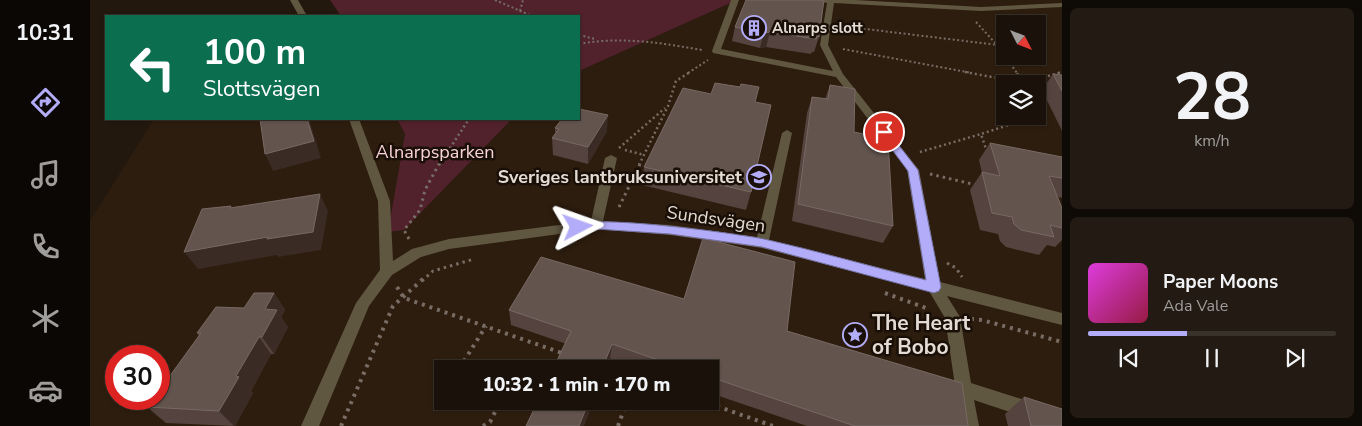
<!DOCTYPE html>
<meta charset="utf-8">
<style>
body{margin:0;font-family:"Nunito Sans",sans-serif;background:#231b13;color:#f1f3f6;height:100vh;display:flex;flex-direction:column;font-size:19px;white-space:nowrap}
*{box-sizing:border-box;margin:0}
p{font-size:16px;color:#9f9e9c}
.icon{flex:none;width:28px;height:28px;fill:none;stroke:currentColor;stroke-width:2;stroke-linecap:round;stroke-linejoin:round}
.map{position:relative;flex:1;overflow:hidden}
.drawer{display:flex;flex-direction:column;gap:8px;padding:8px;background:#0e0a06;width:300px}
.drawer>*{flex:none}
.top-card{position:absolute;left:15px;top:15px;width:475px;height:105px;border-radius:0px;box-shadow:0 1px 4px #0004,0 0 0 1px #38322b;background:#0b6e4f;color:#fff;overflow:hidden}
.needle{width:32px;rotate:132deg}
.controls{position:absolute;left:906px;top:15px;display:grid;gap:10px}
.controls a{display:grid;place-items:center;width:50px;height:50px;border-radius:0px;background:#1a120a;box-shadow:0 1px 4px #0004,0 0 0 1px #38322b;font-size:25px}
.speed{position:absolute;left:15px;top:345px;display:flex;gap:10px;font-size:25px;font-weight:700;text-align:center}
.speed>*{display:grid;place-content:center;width:65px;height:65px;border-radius:50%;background:#1a120a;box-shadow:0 1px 4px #0004,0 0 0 1px #38322b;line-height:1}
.speed .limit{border:8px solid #d22;background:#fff;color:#111}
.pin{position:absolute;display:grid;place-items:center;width:42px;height:42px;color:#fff;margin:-21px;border:2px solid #fff;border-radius:50%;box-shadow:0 1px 5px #0007}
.me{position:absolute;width:55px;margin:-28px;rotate:86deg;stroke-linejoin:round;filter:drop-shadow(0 0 4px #0008)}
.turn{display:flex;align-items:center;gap:18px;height:105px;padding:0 15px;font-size:22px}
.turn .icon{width:65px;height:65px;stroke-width:2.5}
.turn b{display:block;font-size:35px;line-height:42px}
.drawer .card{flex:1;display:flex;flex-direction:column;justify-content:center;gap:8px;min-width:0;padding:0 18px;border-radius:8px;background:#231b13}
.drawer .dial{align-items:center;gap:0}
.dial b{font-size:65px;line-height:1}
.song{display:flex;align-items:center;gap:15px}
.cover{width:60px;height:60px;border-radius:8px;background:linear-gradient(135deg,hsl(300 70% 55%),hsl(340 70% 35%))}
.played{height:5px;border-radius:2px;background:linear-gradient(90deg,#b3adf9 40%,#38322b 40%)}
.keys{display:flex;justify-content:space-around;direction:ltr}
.trip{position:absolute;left:344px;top:360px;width:285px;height:50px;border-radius:0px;background:#1a120a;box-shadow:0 1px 4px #0004,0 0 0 1px #38322b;font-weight:800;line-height:50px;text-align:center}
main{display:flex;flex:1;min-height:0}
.tab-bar{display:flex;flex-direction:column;width:90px;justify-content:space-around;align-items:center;background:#0a0704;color:#9f9e9c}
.tab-bar .icon{width:35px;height:35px}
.tab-bar .current{color:#b3adf9}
.tab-bar b{font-size:22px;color:#f1f3f6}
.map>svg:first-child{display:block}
</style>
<main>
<nav class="tab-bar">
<b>10:31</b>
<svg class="icon current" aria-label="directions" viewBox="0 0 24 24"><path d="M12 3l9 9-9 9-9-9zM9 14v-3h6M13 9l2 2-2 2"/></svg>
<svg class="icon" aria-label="music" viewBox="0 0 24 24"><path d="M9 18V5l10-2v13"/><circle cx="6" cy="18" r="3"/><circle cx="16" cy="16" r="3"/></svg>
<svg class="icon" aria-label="phone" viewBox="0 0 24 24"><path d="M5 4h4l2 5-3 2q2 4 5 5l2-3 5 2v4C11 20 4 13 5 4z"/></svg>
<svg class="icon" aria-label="climate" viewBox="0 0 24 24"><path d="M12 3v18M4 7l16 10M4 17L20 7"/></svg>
<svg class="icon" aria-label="car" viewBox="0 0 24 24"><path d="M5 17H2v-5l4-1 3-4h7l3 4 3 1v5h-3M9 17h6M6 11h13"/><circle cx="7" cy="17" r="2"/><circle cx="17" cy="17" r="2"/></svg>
</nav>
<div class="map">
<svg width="972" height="426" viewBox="0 0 972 426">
<rect width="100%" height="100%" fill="#23180e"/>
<path fill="#2d1d0e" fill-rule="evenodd" d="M647,0H972V426H0V221L64,119H307L315,134L299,231L314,230L422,119H489V71ZM915,24H948V56H915ZM915,84H948V116H915ZM26,356H69V399H26ZM352,369H620V401H352Z"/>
<path fill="#51222c" d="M240,0H647L489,71V16H251Z
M307,119H422L314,230L298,232L315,134Z"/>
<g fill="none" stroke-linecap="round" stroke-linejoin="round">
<path stroke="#776d65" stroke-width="2" stroke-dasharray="2 2.5" stroke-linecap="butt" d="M405,0L442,16
M430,11L433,0
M886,22L907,45
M751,26L908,45L915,56
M489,35L505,39
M489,44C531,36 571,43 612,50
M753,49L882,73
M915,56L927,73
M598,73L618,60
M968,73L972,72"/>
<path stroke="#776d65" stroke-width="2.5" stroke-dasharray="2 3" stroke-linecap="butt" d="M875,72L934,83L926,72
M934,83L972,72
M948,85L957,87
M529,148L575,108
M535,150L554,155
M830,152L891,134
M897,152L891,134L946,116
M349,165L379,119
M549,165L578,106L586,81L600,72"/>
<path stroke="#776d65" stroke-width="3" stroke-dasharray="2.5 4" stroke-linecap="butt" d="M840,174L886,185
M529,207L550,164
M319,239L314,230L330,210L335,190L349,164
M857,263L866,268L872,277
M332,281L343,271L384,259"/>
<path stroke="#776d65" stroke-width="4" stroke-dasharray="3 5" stroke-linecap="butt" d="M307,287L314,298L472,353
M795,293L836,308
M881,319L892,320L972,342
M373,369L374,361L396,326
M612,401L683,426
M251,426L303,306L333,279
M393,426L400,422L406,410L395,401
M528,426L537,401"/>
<path fill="#605741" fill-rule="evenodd" d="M200,0H208L217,16H209Z
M641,0H649L631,49L743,71L730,45L737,3L722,0H765L891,7L972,3V7L891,11L744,3L738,45L753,74L829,170L850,282L972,313V325L857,296L870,317L881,383L972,412V426H961L884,400L889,426H871L855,318L839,291L672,248L580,235L506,229L359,249L331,257L302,275L279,306L229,426H211L266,303L290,270L288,201L259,119H269L300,201L303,261L322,249L359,239L501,221L515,158L521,155L527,158L513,221L580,225L667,237L692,133L697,130L702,133L679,240L835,279L817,170L746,77L623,53L622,51Z"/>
</g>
<path fill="#54433e" d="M645,27L729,37L724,52H722L721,54L676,47L670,48L642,41Z
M963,74L972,75V131L952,90Z
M740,85L764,132L803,226L793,243L702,221L717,113L722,97L735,99Z
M665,102L661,192L656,210L552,185L554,167Z
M465,128L517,131L498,164L463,155L462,138L465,134Z
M900,143L972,157V198L968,197L972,208V240L965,247L957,245L949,255L916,247L910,241L908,234L890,230L880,190L892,172V173L889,160Z
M184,293L195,310L191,317L198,327L184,354H181L161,391L163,393L145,426L76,423L57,407L109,336L107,333L154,308Z
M419,310L697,331L878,426H717L620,393V369H550L421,325Z
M934,397L972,426H918L915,414Z"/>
<path fill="#3a2b24" d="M680,32L676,47L670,48L674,33Z
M518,115L517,131L498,164V147Z
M217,119H219L231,158L183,171L175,154Z
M230,194L238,211L231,250L188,257L187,255L108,269L94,252Z
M184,293L195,310L191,317L198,327L184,354L172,337L175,309Z
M169,337L181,354L161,391L163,393L145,426H144L129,411L146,376Z
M522,344L520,359L516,369H512Z
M499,401H504L494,426H489Z"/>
<path fill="#63544e" stroke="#776963" d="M656,0H734L729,37L727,36L726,39L680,32L674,33L645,27Z
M963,74L972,75V91Z
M625,83L650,87L651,84L669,87L665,102L681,105L661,192L554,167L593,88L621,94Z
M740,85L765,89L764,132L798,139L803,226L708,204L722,97L738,99Z
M489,109L518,115L498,147L462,138L469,129L465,128L472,119H489Z
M170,119H217L224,141L175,154Z
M900,143L972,157V178L959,176L972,208V228L960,225L964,237L931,230L924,224L922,217L902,213L892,172L910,176Z
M230,194L223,232L177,239L178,237L94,252L112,209L141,206L140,208Z
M613,238L705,262L697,331L872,383L878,426H765L620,377V369H594L522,344L512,369H463L481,331L419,310L451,257L594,299Z
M164,293H184L175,309L187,310L172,337H169L146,376L149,377L129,411L57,407L63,399H69V391L111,333H107L126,307L154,308Z
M934,397L972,409V426H941Z
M448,401H499L489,426H436Z"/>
<path fill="#b3adf9" stroke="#7470a2" d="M791,130H797L828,170L851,287L849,291L844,293L672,247L580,234L506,229L488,231L482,227C493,212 649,234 674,239C728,251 782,267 836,280L818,171L789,132Z"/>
<defs>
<symbol id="building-ring" viewBox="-11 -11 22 22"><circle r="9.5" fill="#1a0f06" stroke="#b3adf9" stroke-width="1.5"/><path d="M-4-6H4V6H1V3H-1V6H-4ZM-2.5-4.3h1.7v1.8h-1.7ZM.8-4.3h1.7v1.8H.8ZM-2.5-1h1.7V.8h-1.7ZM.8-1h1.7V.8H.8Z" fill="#b3adf9"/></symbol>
<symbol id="university-ring" viewBox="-11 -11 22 22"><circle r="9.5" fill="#1a0f06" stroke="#b3adf9" stroke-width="1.5"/><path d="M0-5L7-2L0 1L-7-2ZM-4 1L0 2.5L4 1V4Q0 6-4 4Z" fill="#b3adf9"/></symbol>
<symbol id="sight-ring" viewBox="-11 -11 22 22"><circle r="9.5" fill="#1a0f06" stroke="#b3adf9" stroke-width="1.5"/><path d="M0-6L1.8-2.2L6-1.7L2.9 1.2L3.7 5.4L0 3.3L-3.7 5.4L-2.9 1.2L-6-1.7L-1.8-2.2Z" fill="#b3adf9"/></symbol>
</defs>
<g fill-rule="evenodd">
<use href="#building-ring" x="650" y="14" width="28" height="28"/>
<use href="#university-ring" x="655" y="163" width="28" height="28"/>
<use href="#sight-ring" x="751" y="321" width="28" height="28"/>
</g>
<g text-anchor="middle" stroke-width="5" stroke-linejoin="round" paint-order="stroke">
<g font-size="15" font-weight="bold" fill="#e3dbd4" stroke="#1a0f06" text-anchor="start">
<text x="682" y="33">Alnarps slott</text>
</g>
<g font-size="18" fill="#f9d3d8" stroke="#1a0f06">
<text x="345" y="158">Alnarpsparken</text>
</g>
<g font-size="18" font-weight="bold" fill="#e3dbd4" stroke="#1a0f06" text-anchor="end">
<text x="652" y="183">Sveriges lantbruksuniversitet</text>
</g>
<g font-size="18" fill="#e3dbd4" stroke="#1a0f06">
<text transform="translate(626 219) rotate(8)" y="6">Sundsvägen</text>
</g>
<g font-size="21" font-weight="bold" fill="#e3dbd4" stroke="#1a0f06" text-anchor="start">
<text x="782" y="330">The Heart<tspan x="782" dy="24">of Bobo</tspan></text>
</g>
</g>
</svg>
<div class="controls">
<a><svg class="needle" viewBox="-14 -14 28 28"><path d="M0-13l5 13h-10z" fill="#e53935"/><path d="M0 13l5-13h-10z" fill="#9f9e9c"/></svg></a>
<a><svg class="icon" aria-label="layers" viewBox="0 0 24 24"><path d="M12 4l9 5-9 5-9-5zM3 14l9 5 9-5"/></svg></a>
</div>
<div class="speed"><div class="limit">30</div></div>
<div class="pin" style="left:794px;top:132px;background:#d93025"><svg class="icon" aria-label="arrive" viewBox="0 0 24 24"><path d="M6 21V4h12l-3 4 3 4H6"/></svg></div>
<svg class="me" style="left:488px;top:227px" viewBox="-20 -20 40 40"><path d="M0-17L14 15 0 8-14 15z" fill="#b3adf9" stroke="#fff" stroke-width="4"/></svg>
<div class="trip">10:32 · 1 min · 170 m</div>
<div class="top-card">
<div class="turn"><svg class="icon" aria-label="left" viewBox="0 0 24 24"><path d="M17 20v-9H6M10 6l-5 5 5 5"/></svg><div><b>100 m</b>Slottsvägen</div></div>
</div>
</div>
<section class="drawer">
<div class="card dial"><b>28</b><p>km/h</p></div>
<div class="card">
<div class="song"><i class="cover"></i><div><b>Paper Moons</b><p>Ada Vale</p></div></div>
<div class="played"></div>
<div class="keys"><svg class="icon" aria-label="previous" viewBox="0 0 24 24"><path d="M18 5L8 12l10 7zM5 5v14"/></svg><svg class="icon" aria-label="pause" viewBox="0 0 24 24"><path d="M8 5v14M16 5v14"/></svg><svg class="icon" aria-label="next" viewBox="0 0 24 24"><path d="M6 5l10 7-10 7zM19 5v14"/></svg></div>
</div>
</section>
</main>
